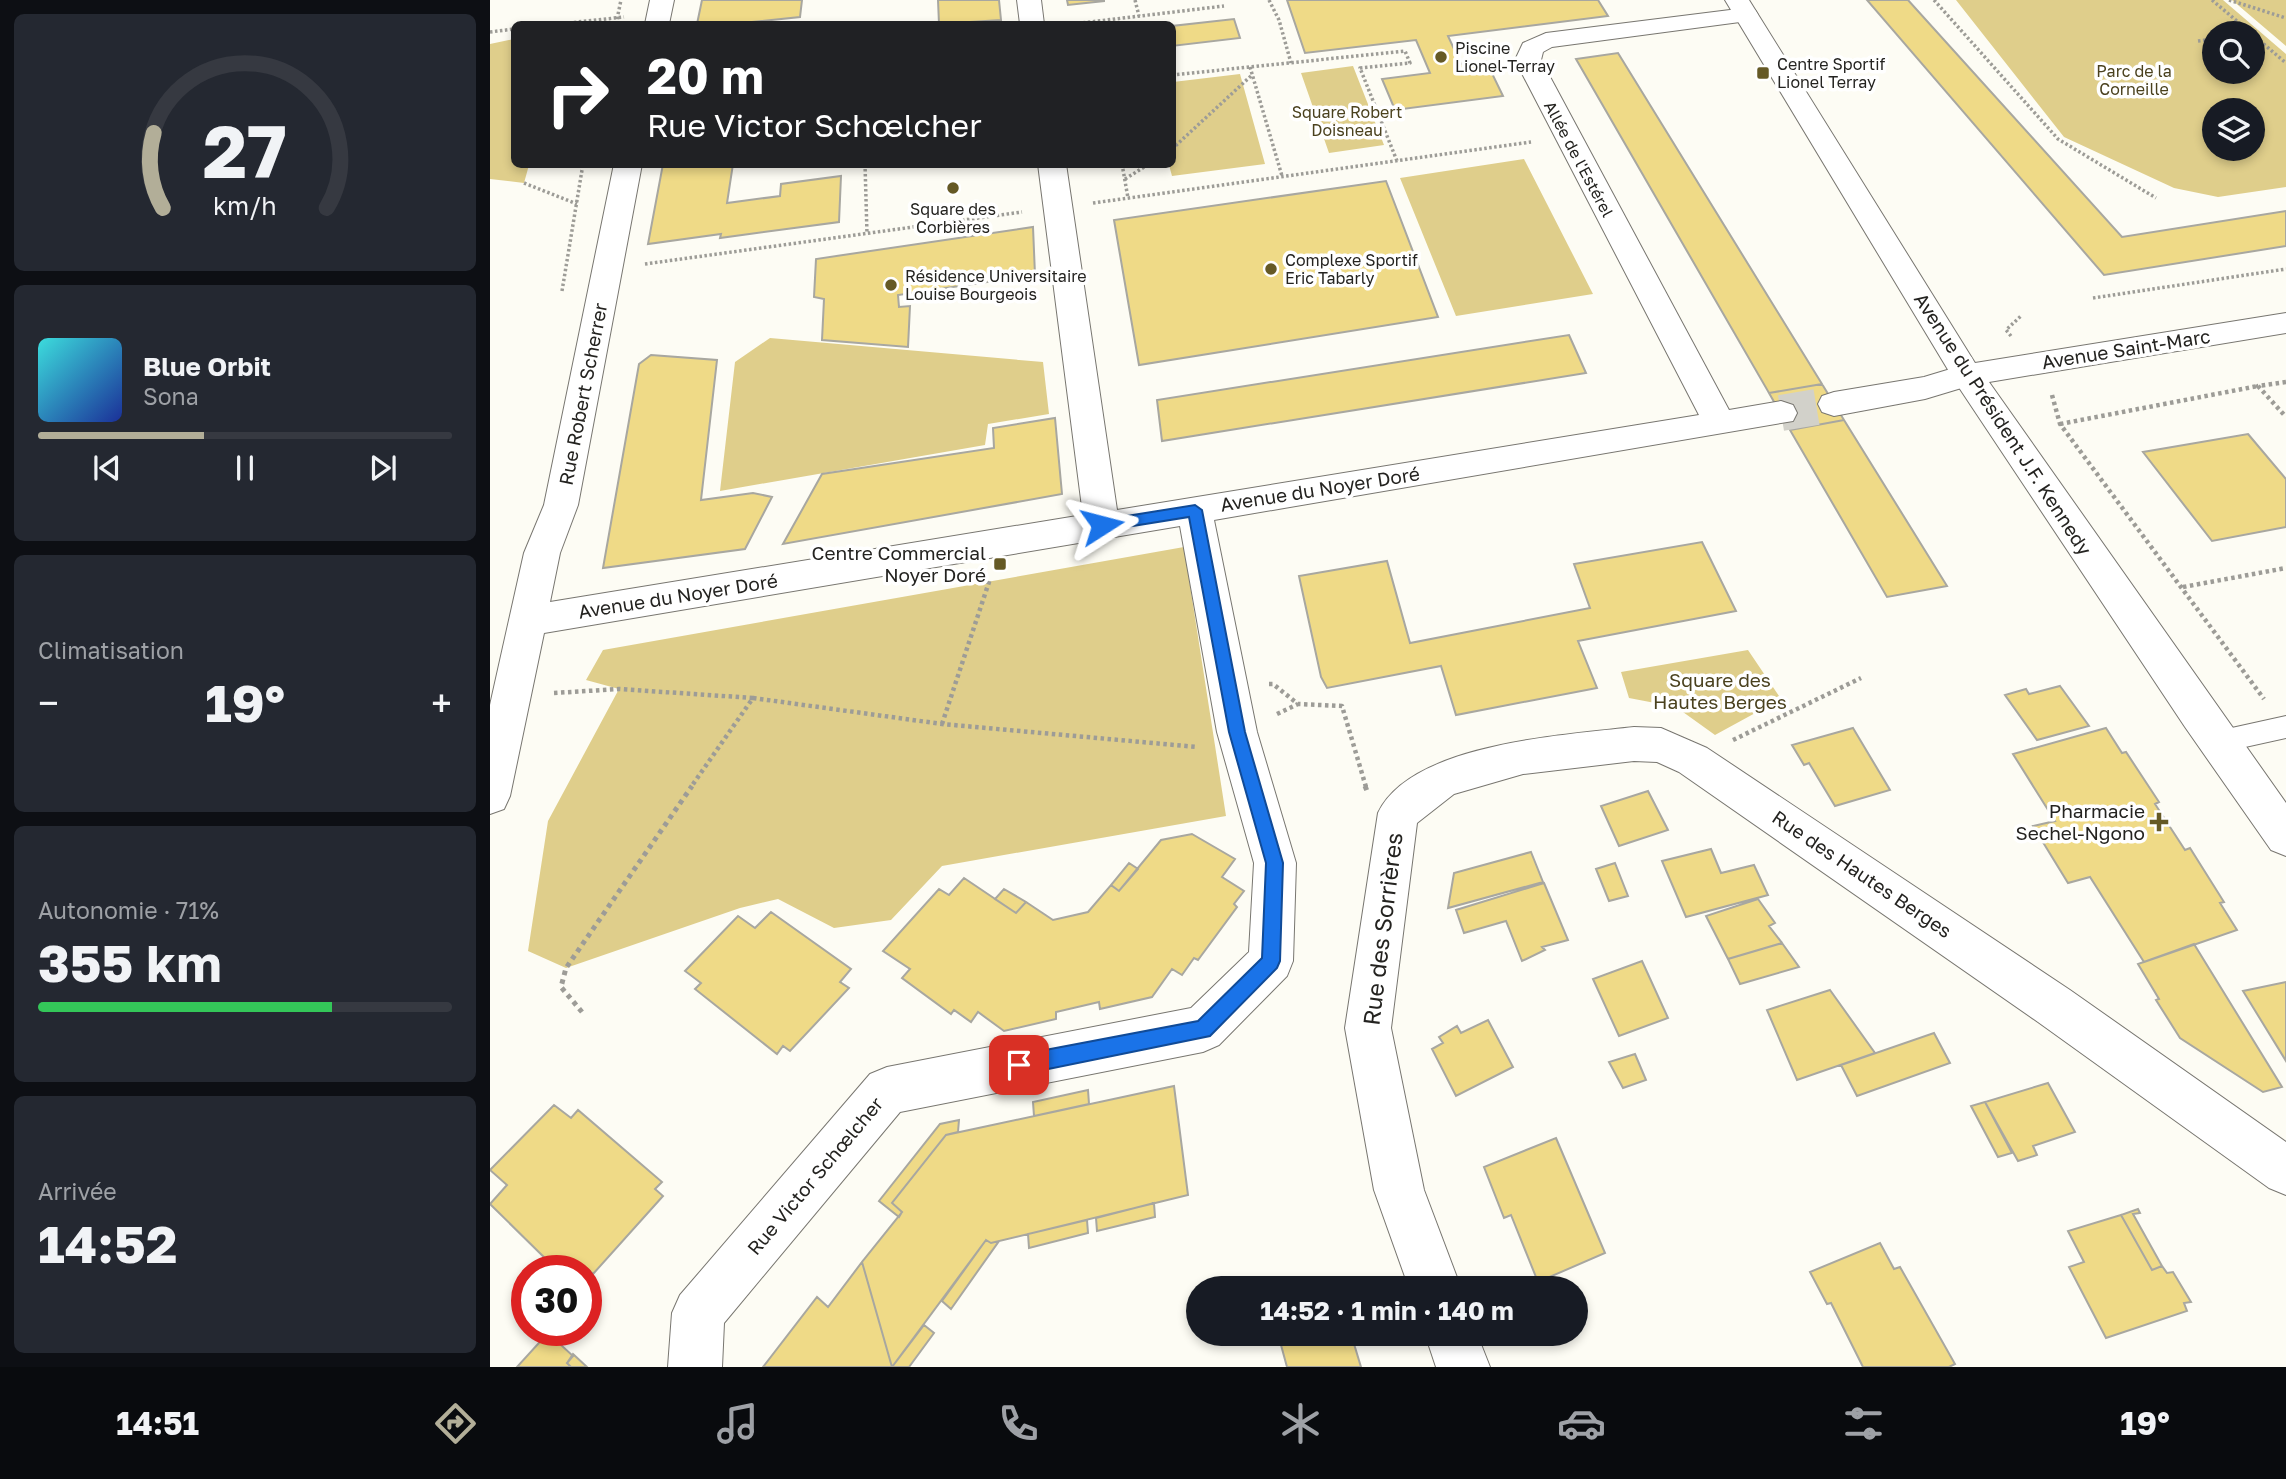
<!DOCTYPE html>
<html lang="fr">
<meta charset="utf-8">
<style>
body{margin:0;font-family:"Golos Text",sans-serif;background:#242831;color:#f1f3f6;height:100vh;display:flex;flex-direction:column;font-size:26px;white-space:nowrap}
*{box-sizing:border-box;margin:0}
p{font-size:23px;color:#9ea1a6}
.icon{flex:none;width:38px;height:38px;fill:none;stroke:currentColor;stroke-width:2;stroke-linecap:round;stroke-linejoin:round}
.map{position:relative;flex:1;overflow:hidden}
.sheet{display:flex;flex-direction:column;gap:14px;padding:14px;background:#0d0f14;width:490px}
.sheet>*{flex:none}
.banner{position:absolute;left:21px;top:21px;width:665px;height:147px;border-radius:10px;box-shadow:0 4px 10px #0003;background:#202124;color:#fff;overflow:hidden}
.controls{position:absolute;left:1712px;top:21px;display:grid;gap:14px}
.controls a{display:grid;place-items:center;width:63px;height:63px;border-radius:50%;background:#171b24;box-shadow:0 4px 10px #0003;font-size:35px}
.speed{position:absolute;left:21px;top:1255px;display:flex;gap:14px;font-size:35px;font-weight:700;text-align:center}
.speed>*{display:grid;place-content:center;width:91px;height:91px;border-radius:50%;background:#171b24;box-shadow:0 4px 10px #0003;line-height:1}
.speed .limit{border:10px solid #d22;background:#fff;color:#111}
.pin{position:absolute;display:grid;place-items:center;width:60px;height:60px;color:#fff;margin:-30px;border-radius:14px;box-shadow:0 4px 10px #0006}
.me{position:absolute;width:77px;margin:-38px;rotate:81deg;stroke-linejoin:round;filter:drop-shadow(0 0 5px #0008)}
.turn{display:flex;align-items:center;gap:24px;height:147px;padding:0 21px;font-size:32px}
.turn .icon{width:91px;height:91px;stroke-width:2.5}
.turn b{display:block;font-size:49px;line-height:60px}
.big{font-size:52px;font-weight:700;line-height:1.1}
.sheet .tile{flex:1;display:flex;flex-direction:column;justify-content:center;gap:10px;min-width:0;padding:0 24px;border-radius:10px;background:#242831}
.sheet .dial{align-items:center;gap:0}
.dial svg{height:182px;overflow:visible;fill:none;stroke:#363941;stroke-width:7;stroke-linecap:round;text-anchor:middle}
.dial text{fill:#f1f3f6;stroke:none}
.song{display:flex;align-items:center;gap:21px}
.cover{width:84px;height:84px;border-radius:10px;background:linear-gradient(135deg,hsl(180 70% 55%),hsl(230 70% 35%))}
.played{height:7px;border-radius:4px;background:linear-gradient(90deg,#b2ae98 40%,#363941 40%)}
.keys{display:flex;justify-content:space-around;direction:ltr}
.heat{display:flex;justify-content:space-between;align-items:center;font-size:38px;direction:ltr}
.charge{height:10px;border-radius:5px;background:linear-gradient(90deg,#34c759 71%,#363941 0)}
.trip{position:absolute;left:696px;top:1276px;width:402px;height:70px;border-radius:35px;background:#171b24;box-shadow:0 4px 10px #0003;font-weight:700;line-height:70px;text-align:center}
.dock{display:flex;height:112px;justify-content:space-around;align-items:center;background:#090b0e;color:#9ea1a6}
.dock .icon{width:49px;height:49px}
.dock .current{color:#b2ae98}
.dock b{font-size:32px;color:#f1f3f6}
main{display:flex;flex:1;min-height:0}
.map>svg:first-child{display:block}
</style>
<main>
<section class="sheet">
<div class="tile dial"><svg viewBox="0 0 100 80">
<path d="M14 69A42 42 0 1 1 86 69"/>
<path d="M14 69A42 42 0 0 1 10 36" stroke="#b2ae98"/>
<text x="50" y="56" font-size="32" font-weight="700">27</text>
<text x="50" y="72" font-size="11">km/h</text>
</svg></div>
<div class="tile">
<div class="song"><i class="cover"></i><div><b>Blue Orbit</b><p>Sona</p></div></div>
<div class="played"></div>
<div class="keys"><svg class="icon" aria-label="previous" viewBox="0 0 24 24"><path d="M18 5L8 12l10 7zM5 5v14"/></svg><svg class="icon" aria-label="pause" viewBox="0 0 24 24"><path d="M8 5v14M16 5v14"/></svg><svg class="icon" aria-label="next" viewBox="0 0 24 24"><path d="M6 5l10 7-10 7zM19 5v14"/></svg></div>
</div>
<div class="tile"><p>Climatisation</p>
<div class="heat"><a>−</a><b class="big">19°</b><a>+</a></div>
</div>
<div class="tile"><p>Autonomie · 71%</p><b class="big">355 km</b><div class="charge"></div></div>
<div class="tile"><p>Arrivée</p><b class="big">14:52</b></div>
</section>
<div class="map">
<svg width="1796" height="1367" viewBox="0 0 1796 1367">
<rect width="100%" height="100%" fill="#fdfcf4"/>
<path fill="#dfce8b" fill-rule="evenodd" d="M1466,0H1733L1796,54V187L1728,197L1684,188L1574,137ZM1724,33H1762V72H1724ZM1724,110H1762V149H1724Z
M1742,0H1796V46Z
M24,39V164L39,165L34,183L0,179V44Z
M863,66L894,145L839,153L811,73Z
M750,74L775,164L682,176L679,165L682,164L683,82Z
M1034,159L1103,294L966,316L910,178Z
M280,338L553,362L559,414L498,424L495,445L230,491L245,362Z
M694,547L736,816L452,866L401,920L344,928L288,899L250,908L76,968L38,951L58,821L129,689L96,680L113,650Z
M1258,650L1291,699L1225,735L1186,707L1139,698L1131,672Z"/>
<path fill="#efda87" stroke="#a8a7a0" stroke-width="2" d="M212,0H312L310,17L242,24H207Z
M448,0H509L511,20L449,24Z
M577,0H614V1L578,5Z
M797,0H1108L1118,16L958,36L971,64L996,61L1013,96L905,110L892,79L940,73L926,40L815,53Z
M1377,0H1418L1632,237L1796,211V246L1614,275Z
M744,19L750,38L682,46V26Z
M1128,53L1332,384L1279,393L1086,59Z
M173,164H243L237,203L290,196L291,184L351,176L349,222L230,238L231,234L158,244Z
M896,181L948,317L649,365L624,220Z
M543,227L545,275L408,295L409,307L420,306L418,347L332,340L334,299L324,297L326,259Z
M1079,335L1096,373L672,441L667,400Z
M161,355L227,360L211,500L263,493L282,497L255,549L113,568L149,364Z
M1332,384L1354,420L1300,430L1279,393Z
M565,418L572,494L293,544L332,474L504,448L503,428Z
M1354,420L1457,586L1397,597L1300,430Z
M1758,434L1796,479V527L1722,541L1653,452Z
M1212,542L1246,611L1088,641L1107,688L966,715L951,666L837,688L831,677L809,576L897,561L920,643L1100,608L1084,564Z
M1570,686L1599,726L1547,740L1515,695L1536,689L1539,694Z
M1363,728L1400,790L1345,806L1319,763L1314,765L1302,745Z
M1616,728L1632,753L1636,752L1669,802L1665,804L1695,850L1700,848L1734,902L1730,903L1747,930L1654,962L1600,877L1578,883L1543,826L1565,821L1523,754Z
M1158,791L1178,830L1129,846L1111,806Z
M702,834L745,859L732,877L754,891L744,904L747,907L708,960L704,958L692,975L682,969L662,997L610,1009L609,1002L566,1012V1019L514,1031L488,1012L481,1022L464,1010L461,1014L412,978L420,969L393,951L449,889L459,895L474,878L526,913L536,902L563,920L598,912L621,885L629,891L671,840Z
M1221,849L1231,873L1264,865L1278,895L1196,917L1172,861Z
M1041,852L1053,882L958,908L964,873Z
M639,863L648,869L629,891L621,885Z
M1125,863L1138,896L1119,901L1106,869Z
M1054,883L1078,940L1052,947L1055,950L1032,961L1016,921L974,933L966,910Z
M514,889L536,902L526,913L505,899Z
M1268,899L1285,923L1279,926L1292,943L1238,959L1216,916Z
M281,912L361,969L350,982L359,988L300,1051L293,1046L287,1054L205,989L211,983L195,971L248,916L265,928Z
M1292,943L1309,967L1250,984L1238,959Z
M1704,944L1792,1087L1773,1092L1690,1038L1666,1000L1669,999L1648,964Z
M1152,961L1178,1018L1129,1036L1103,979Z
M1796,982V1061L1753,991Z
M1340,990L1385,1053L1307,1080L1277,1010Z
M998,1020L1023,1067L966,1096L942,1049L953,1043L949,1037L967,1026L971,1033Z
M1444,1033L1460,1063L1367,1096L1351,1065Z
M1145,1054L1156,1080L1133,1088L1119,1062Z
M1558,1083L1585,1132L1543,1146L1547,1155L1528,1161L1495,1102Z
M684,1086L698,1195L501,1243L496,1240L402,1367L372,1262L412,1212L402,1203L456,1135Z
M598,1090L599,1104L544,1116L543,1102Z
M1495,1102L1522,1153L1508,1157L1481,1106Z
M64,1105L81,1118L88,1110L172,1182L165,1189L173,1196L103,1274L95,1267L92,1270H67L0,1204L17,1185L0,1170Z
M469,1120L468,1132L456,1135L402,1203L412,1212L409,1217L389,1201L450,1124Z
M1066,1138L1115,1253L1048,1282L1021,1215L1014,1218L994,1167Z
M664,1203L665,1217L607,1231L606,1218Z
M1648,1209L1650,1213L1643,1214L1672,1266L1662,1270L1631,1215Z
M1631,1215L1662,1270L1672,1266L1677,1273L1683,1272L1701,1302L1694,1303L1697,1311L1616,1338L1579,1267L1594,1262L1578,1231Z
M597,1220L598,1233L539,1248L538,1234Z
M496,1240L501,1243L509,1241L461,1309L452,1301Z
M1390,1243L1404,1269L1410,1267L1465,1364L1459,1367H1373L1341,1303L1337,1304L1320,1272Z
M372,1262L402,1367H273L327,1297L338,1307Z
M434,1325L444,1333L419,1367H402Z
M58,1333L83,1356L77,1363L81,1367H27Z
M788,1334H861L871,1367H797Z
M83,1354L97,1367H81L77,1363Z"/>
<g fill="none" stroke-linecap="round" stroke-linejoin="round">
<path stroke="#d2d1ca" stroke-width="36" stroke-dasharray="36 18" stroke-linecap="butt" d="M1291,413L1344,404"/>
<defs>
<path id="service" d="M1796,716V738L1728,753L1719,750L1715,742L1719,734L1728,731Z"/>
<path id="minor" d="M160,0H184L179,24H155Z
M527,0H551L554,24H530Z
M1256,8L1265,10L1268,15L1265,20L1062,47L1053,52L1051,60L1239,410L1291,401L1303,405L1307,413L1303,421L724,520L767,732L806,863L803,961L797,976L729,1045L713,1052L410,1112L234,1323L232,1367H178L182,1313L190,1295L380,1074L397,1067L701,1008L759,952L764,863L727,732L690,526L54,633L20,796L14,809L0,814V705L34,553L54,505L124,164H152L88,505L70,553L60,602L593,515L548,164H576L627,510L1209,415L1025,60L1033,43L1056,33Z
M1477,364L1488,367L1493,375L1488,383L1435,399L1344,416L1332,412L1328,404L1332,396L1344,392L1434,377Z
M1144,727L1171,728L1217,748L1580,990L1796,1142V1195L1779,1188L1548,1022L1189,772L1167,762L1144,761L1033,774L964,794L927,823L901,1028L934,1190L971,1288H919L884,1190L855,1028L888,813C921,743 1076,735 1144,727Z
M935,1334H987L1000,1367H946Z"/>
<path id="tertiary" d="M1235,0H1259L1485,363L1796,313V333L1499,382L1796,803V856L1781,850L1695,727L1466,383Z"/>
</defs>
<use href="#service" stroke="#787670" stroke-width="2"/>
<use href="#minor" stroke="#787670" stroke-width="2"/>
<use href="#tertiary" stroke="#787670" stroke-width="2"/>
<path stroke="#9d9c97" stroke-width="3.5" stroke-dasharray="2.5 2.5" stroke-linecap="butt" d="M645,0L649,16
M779,0L789,20L801,63
M1444,0L1568,139L1666,198
M1722,0L1761,33
M1739,0L1796,18
M69,24L134,17
M126,24L131,0
M583,24L734,6
M0,32L24,29
M1762,34L1796,63
M1708,41L1724,39
M760,67L792,176
M682,75L915,51L920,63L870,68L907,161
M682,149L762,75
M375,164L377,234
M632,164L638,198
M635,179L659,164
M34,183L87,204
M603,203L1041,142
M155,264L532,212
M72,291L93,164
M1603,298L1796,269
M1521,336L1516,330L1532,315"/>
<path stroke="#9d9c97" stroke-width="4.5" stroke-dasharray="3.5 3.5" stroke-linecap="butt" d="M1796,382L1768,386L1796,417
M1562,395L1570,424L1774,699
M1570,424L1768,386
M1693,587L1796,568
M779,684H783L808,704L852,706L876,787
M64,693L129,689L263,698L201,787
M263,698L452,724L707,747
M787,714L808,704
M452,724L500,579
M1243,740L1371,678"/>
<path stroke="#9d9c97" stroke-width="5" stroke-dasharray="4.5 4.5" stroke-linecap="butt" d="M875,786L877,791
M92,1012L71,987L76,968L202,786"/>
<use href="#service" fill="#fff" fill-rule="evenodd"/>
<use href="#minor" fill="#fff" fill-rule="evenodd"/>
<use href="#tertiary" fill="#fff" fill-rule="evenodd"/>
</g>
<path fill="#1a73e8" stroke="#114b97" stroke-width="2" d="M705,505L712,510L755,732L793,863L790,961L787,968L720,1036L529,1075L522,1072L519,1065L522,1058L529,1055L708,1021L772,958L776,863L739,732L699,517L612,531L605,525L612,520Z"/>
<g fill="#655925" stroke="#fff" stroke-width="2.5">
<circle cx="951" cy="57" r="7"/>
<rect x="1266" y="66" width="14" height="14" rx="3.5"/>
<circle cx="463" cy="188" r="7"/>
<circle cx="781" cy="269" r="7"/>
<circle cx="401" cy="285" r="7"/>
<rect x="503" y="557" width="14" height="14" rx="3.5"/>
<path d="M1665.5 811.5h7v7h7v7h-7v7h-7v-7h-7v-7h7z"/>
</g>
<g text-anchor="middle" stroke-width="7" stroke-linejoin="round" paint-order="stroke">
<g font-size="16" fill="#242320" stroke="#fff" text-anchor="start">
<text x="965" y="54">Piscine<tspan x="965" dy="18">Lionel-Terray</tspan></text>
<text x="1287" y="70">Centre Sportif<tspan x="1287" dy="18">Lionel Terray</tspan></text>
<text x="463" y="215" text-anchor="middle">Square des<tspan x="463" dy="18">Corbières</tspan></text>
<text x="795" y="266">Complexe Sportif<tspan x="795" dy="18">Eric Tabarly</tspan></text>
<text x="415" y="282">Résidence Universitaire<tspan x="415" dy="18">Louise Bourgeois</tspan></text>
</g>
<g font-size="16" fill="#4a411e" stroke="#fff">
<text x="1644" y="77">Parc de la<tspan x="1644" dy="18">Corneille</tspan></text>
<text x="857" y="118">Square Robert<tspan x="857" dy="18">Doisneau</tspan></text>
</g>
<g font-size="16" fill="#242320" stroke="#fff">
<text transform="translate(1089 159) rotate(62)" y="6">Allée de l'Estérel</text>
</g>
<g font-size="19" fill="#242320" stroke="#fff">
<text transform="translate(1636 349) rotate(-9)" y="7">Avenue Saint-Marc</text>
<text transform="translate(93 394) rotate(-79)" y="7">Rue Robert Scherrer</text>
<text transform="translate(1513 424) rotate(57)" y="7">Avenue du Président J.F. Kennedy</text>
<text transform="translate(830 489) rotate(-9)" y="7">Avenue du Noyer Doré</text>
<text transform="translate(188 596) rotate(-9)" y="7">Avenue du Noyer Doré</text>
<text transform="translate(1372 874) rotate(34)" y="7">Rue des Hautes Berges</text>
<text transform="translate(325 1176) rotate(-50)" y="7">Rue Victor Schœlcher</text>
</g>
<g font-size="19" fill="#242320" stroke="#fff" text-anchor="end">
<text x="496" y="560">Centre Commercial<tspan x="496" dy="22">Noyer Doré</tspan></text>
<text x="1655" y="818">Pharmacie<tspan x="1655" dy="22">Sechel-Ngono</tspan></text>
</g>
<g font-size="19" fill="#4a411e" stroke="#fff">
<text x="1230" y="687">Square des<tspan x="1230" dy="22">Hautes Berges</tspan></text>
</g>
<g font-size="23" fill="#242320" stroke="#fff">
<text transform="translate(893 929) rotate(-83)" y="8">Rue des Sorrières</text>
</g>
</g>
</svg>
<div class="controls">
<a><svg class="icon" aria-label="search" viewBox="0 0 24 24"><circle cx="10" cy="10" r="6"/><path d="M15 15l6 6"/></svg></a>
<a><svg class="icon" aria-label="layers" viewBox="0 0 24 24"><path d="M12 4l9 5-9 5-9-5zM3 14l9 5 9-5"/></svg></a>
</div>
<div class="speed"><div class="limit">30</div></div>
<div class="pin" style="left:529px;top:1065px;background:#d93025"><svg class="icon" aria-label="arrive" viewBox="0 0 24 24"><path d="M6 21V4h12l-3 4 3 4H6"/></svg></div>
<svg class="me" style="left:612px;top:525px" viewBox="-20 -20 40 40"><path d="M0-17L14 15 0 8-14 15z" fill="#1a73e8" stroke="#fff" stroke-width="4"/></svg>
<div class="trip">14:52 · 1 min · 140 m</div>
<div class="banner">
<div class="turn"><svg class="icon" aria-label="right" viewBox="0 0 24 24"><path d="M7 20v-9h11M14 6l5 5-5 5"/></svg><div><b>20 m</b>Rue Victor Schœlcher</div></div>
</div>
</div>
</main>
<nav class="dock">
<b>14:51</b>
<svg class="icon current" aria-label="directions" viewBox="0 0 24 24"><path d="M12 3l9 9-9 9-9-9zM9 14v-3h6M13 9l2 2-2 2"/></svg>
<svg class="icon" aria-label="music" viewBox="0 0 24 24"><path d="M9 18V5l10-2v13"/><circle cx="6" cy="18" r="3"/><circle cx="16" cy="16" r="3"/></svg>
<svg class="icon" aria-label="phone" viewBox="0 0 24 24"><path d="M5 4h4l2 5-3 2q2 4 5 5l2-3 5 2v4C11 20 4 13 5 4z"/></svg>
<svg class="icon" aria-label="climate" viewBox="0 0 24 24"><path d="M12 3v18M4 7l16 10M4 17L20 7"/></svg>
<svg class="icon" aria-label="car" viewBox="0 0 24 24"><path d="M5 17H2v-5l4-1 3-4h7l3 4 3 1v5h-3M9 17h6M6 11h13"/><circle cx="7" cy="17" r="2"/><circle cx="17" cy="17" r="2"/></svg>
<svg class="icon" aria-label="filters" viewBox="0 0 24 24"><path d="M4 7h16M4 17h16"/><circle cx="9" cy="7" r="2"/><circle cx="15" cy="17" r="2"/></svg>
<b>19°</b>
</nav>
